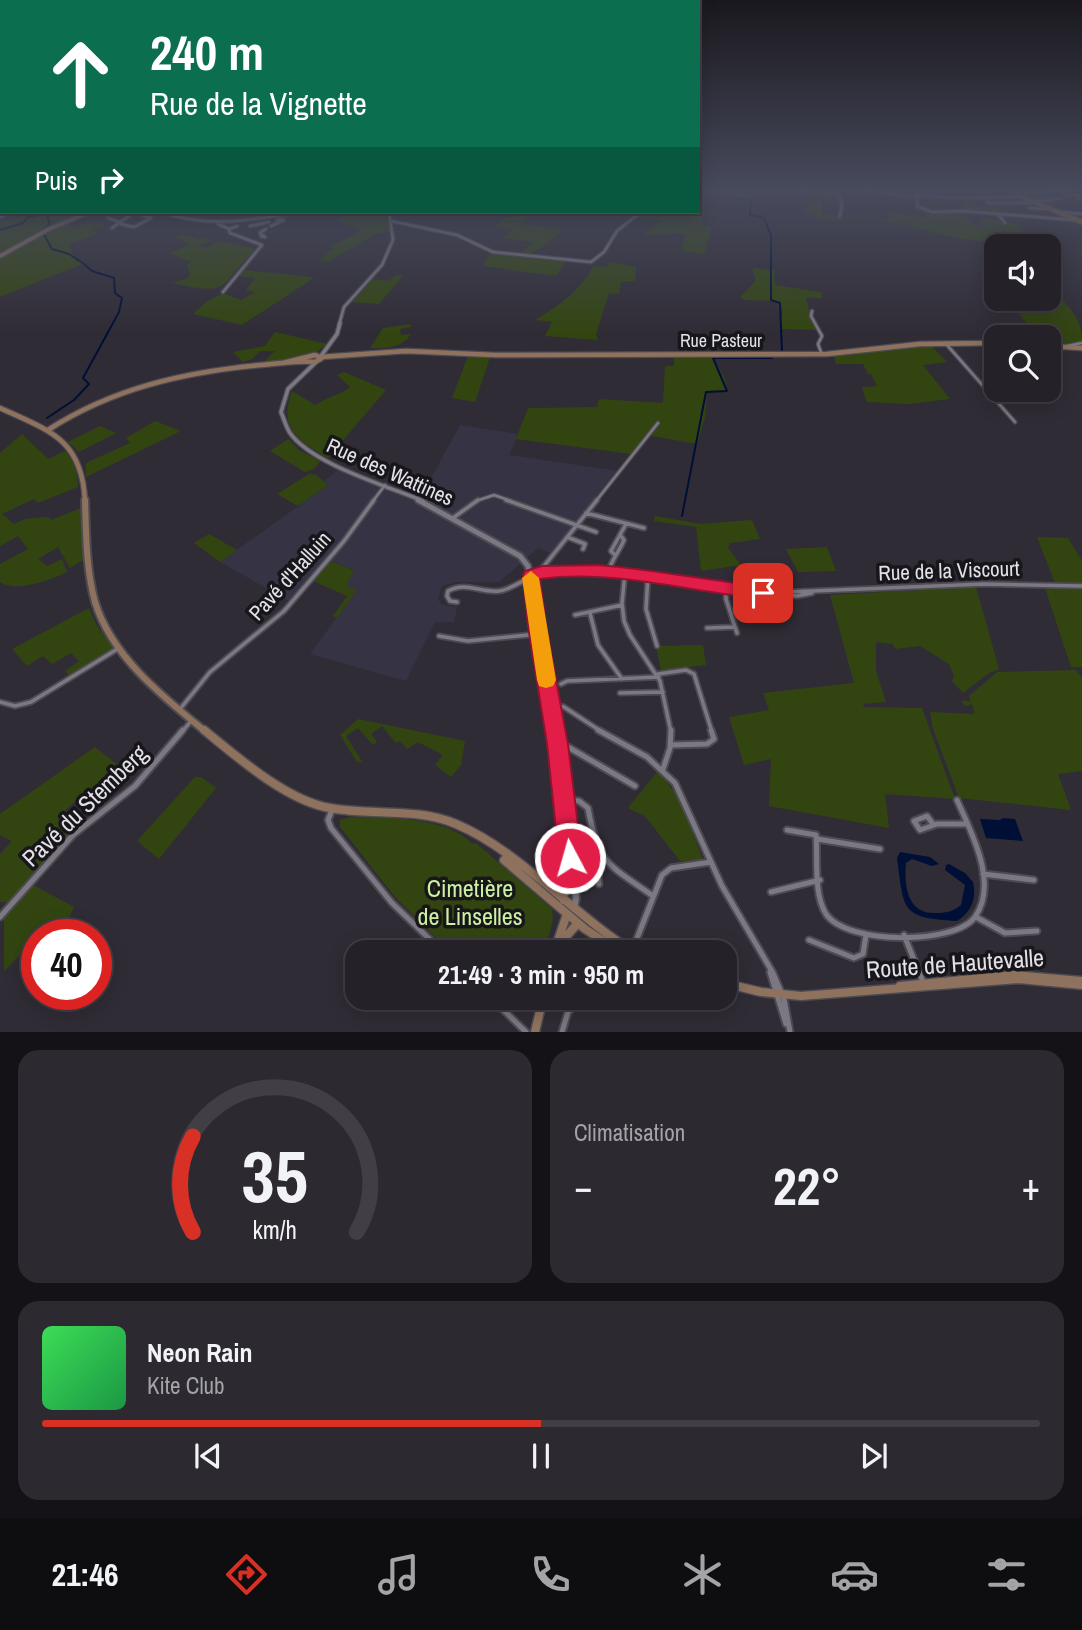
<!DOCTYPE html>
<html lang="fr">
<meta charset="utf-8">
<style>
body{margin:0;font-family:"Archivo Narrow",sans-serif;background:#2c2930;color:#f1f3f6;height:100vh;display:flex;flex-direction:column;font-size:26px;white-space:nowrap}
*{box-sizing:border-box;margin:0}
p{font-size:23px;color:#a3a3a8}
.icon{flex:none;width:38px;height:38px;fill:none;stroke:currentColor;stroke-width:2;stroke-linecap:round;stroke-linejoin:round}
.map{position:relative;height:1032px;overflow:hidden}
.details{display:flex;flex-direction:column;gap:18px;padding:18px;background:#141216;flex:1}
.details>*{flex:none}
.hud{position:absolute;left:0px;top:0px;width:700px;height:214px;box-shadow:0 4px 18px #0003,0 0 0 2px #413e45;background:#0b6e4f;color:#fff;overflow:hidden}
.controls{position:absolute;left:984px;top:234px;display:grid;gap:14px}
.controls a{display:grid;place-items:center;width:77px;height:77px;border-radius:14px;background:#242128;box-shadow:0 4px 18px #0003,0 0 0 2px #413e45;font-size:35px}
.speed{position:absolute;left:21px;top:919px;display:flex;gap:14px;font-size:35px;font-weight:700;text-align:center}
.speed>*{display:grid;place-content:center;width:91px;height:91px;border-radius:50%;background:#242128;box-shadow:0 4px 18px #0003,0 0 0 2px #413e45;line-height:1}
.speed .limit{border:10px solid #d22;background:#fff;color:#111}
.pin{position:absolute;display:grid;place-items:center;width:60px;height:60px;color:#fff;margin:-30px;border-radius:14px;box-shadow:0 4px 10px #0006}
.me{position:absolute;width:77px;margin:-38px;rotate:354deg;stroke-linejoin:round;filter:drop-shadow(0 0 5px #0008)}
.turn{display:flex;align-items:center;gap:24px;height:147px;padding:0 35px;font-size:32px}
.turn .icon{width:91px;height:91px;stroke-width:2.5}
.turn b{display:block;font-size:49px;line-height:60px}
.then{display:flex;align-items:center;height:66px;padding:0 35px;background:#0003;gap:14px;font-size:26px}
.big{font-size:52px;font-weight:700;line-height:1.1}
.details .card{flex:1;display:flex;flex-direction:column;justify-content:center;gap:10px;min-width:0;padding:0 24px;border-radius:21px;background:#2c2930}
.details .dial{align-items:center;gap:0}
.dial svg{height:182px;overflow:visible;fill:none;stroke:#413e45;stroke-width:7;stroke-linecap:round;text-anchor:middle}
.dial text{fill:#f1f3f6;stroke:none}
.song{display:flex;align-items:center;gap:21px}
.cover{width:84px;height:84px;border-radius:10px;background:linear-gradient(135deg,hsl(130 70% 55%),hsl(140 70% 35%))}
.played{height:7px;border-radius:4px;background:linear-gradient(90deg,#d93025 50%,#413e45 50%)}
.keys{display:flex;justify-content:space-around;direction:ltr}
.heat{display:flex;justify-content:space-between;align-items:center;font-size:38px;direction:ltr}
.details .tiles{flex:1;display:grid;gap:18px;grid-template-columns:1fr 1fr}
.card:last-child{grid-column:span 2}
.trip{position:absolute;left:345px;top:940px;width:392px;height:70px;border-radius:21px;background:#242128;box-shadow:0 4px 18px #0003,0 0 0 2px #413e45;font-weight:700;line-height:70px;text-align:center}
.menu{display:flex;height:112px;justify-content:space-around;align-items:center;background:#0e0d10;color:#a3a3a8}
.menu .icon{width:49px;height:49px}
.menu .current{color:#d93025}
.menu b{font-size:32px;color:#f1f3f6}
.map>svg:first-child{display:block}
</style>
<div class="map">
<svg width="1082" height="1032" viewBox="0 0 1082 1032">
<rect width="100%" height="100%" fill="#302c36"/>
<path fill="#363344" d="M460,425L518,434L509,455L619,471L553,554L538,548L499,582H457L442,586L438,600L443,605L457,607L454,622H435L406,681L310,654L357,590L345,586L353,569L325,559L289,601L220,562L328,485L324,481L343,466L420,498Z"/>
<path fill="#324511" d="M698,189H747L836,197L841,203L822,200V214C845,216 865,219 889,220V212L927,218L925,214L962,212L975,227H986L980,218L1018,224L1025,232L1008,237L1009,241C971,245 933,232 897,223C879,219 861,221 843,216V221L817,220L814,214L805,212L808,205L807,196L757,191L756,201L731,198L730,192L705,197L701,225L711,227L705,254L682,251L685,234C670,233 658,236 644,235L661,220L636,217L618,233L608,249H605L615,231L640,212H698Z
M853,198L966,206L962,198H968L975,206L1051,213L1052,214L1009,210L1010,214L964,211L961,207Z
M33,212H86L49,227L0,253V223Z
M356,212H369L387,218L390,232L377,233L328,262L319,260L334,248L330,247L362,230L335,219Z
M530,216L521,224L564,229C552,239 534,257 519,255L534,242L503,238L512,230L494,226L506,217Z
M94,220L104,225L92,229L99,233L69,244L74,258L83,264L0,297V259L59,226L67,222L73,228Z
M183,234L199,239L210,237L207,239L210,241L198,246L205,248L221,241L256,249C216,286 234,297 172,283L188,278L190,273L187,266L191,262L169,253L190,245L175,237Z
M491,253L566,261L556,276L482,266Z
M610,262L636,267L635,281L621,282L619,294L609,293L596,334L598,340L545,336L552,322L535,320C558,306 581,291 593,266L606,267Z
M752,268L774,270L775,285L821,292L823,298H806L810,314L818,330L780,329V317L783,312L778,301L744,300L740,297L756,280Z
M242,270L304,276L314,278L242,325L193,314L206,302L223,293L241,300L255,292L246,290L255,278L238,276L234,280Z
M396,275H404L379,304L352,302L373,279L388,281Z
M1048,290H1052C1069,307 1082,317 1082,342L1048,344V338H1038L1017,311L999,299H1048Z
M411,324V327L400,329L401,335L411,334C401,349 386,348 370,348L383,328Z
M275,332L327,344L314,354L263,363L275,351H260L252,359L243,362L233,352L265,346Z
M943,344L933,348L947,362L923,365L950,399L907,404L867,402L862,387L877,386L871,374H868L863,364H836L834,356Z
M468,356L490,357L475,402L452,398Z
M674,357L713,358L724,377L728,392H707L705,417L697,444L647,435L632,454L516,439L528,408L597,407L599,399L663,403L665,366H674Z
M344,372L386,390L328,458C298,440 278,428 292,391L315,405C326,398 342,394 350,387L337,375Z
M155,421L181,431L86,477V463L130,443L126,438Z
M100,426L116,433L79,452L68,442Z
M22,434L48,459L65,451L76,463L78,487L38,503L34,499L2,514L14,524L25,519L49,517L51,520L81,508L85,559L70,568L58,547L38,559L47,566L62,559L67,572C50,580 17,593 0,582V564L28,549L18,536L0,546V453Z
M288,439L299,450L320,461L314,469L305,472L270,451Z
M309,474L316,475L328,485L298,506L277,494Z
M655,516L701,524L752,520L760,539L730,543L728,548L741,565L701,571L696,527L654,521Z
M209,534L237,550L220,562L194,543Z
M1037,537L1068,538L1082,561V583H1055Z
M827,547L836,571L798,572L786,549Z
M330,561L354,570L346,586L357,590L337,618L333,616L347,596L313,581Z
M976,587L999,669L989,673L963,693L952,681L954,676L949,664L920,646L895,649L893,644L876,642V671L886,702L863,704L864,707L922,708L955,799L885,794L889,828L769,806L771,759L744,765L729,717L769,710L763,693L854,683L830,595Z
M1045,588H1082V667H1071Z
M89,608L97,626L114,648L71,677L65,671L79,661L71,653L52,664L43,656L27,666L12,649Z
M703,645L706,665L661,670L656,646Z
M1076,670L1082,678V771L1058,774L1071,810L959,798L933,729L930,712L975,714L972,704L965,706L961,700L971,702L969,696L997,672Z
M358,719L465,741L461,765L451,777L435,765L443,755L418,742L407,749L400,741L396,743L382,726L371,734L377,742L373,745L358,728L346,736L363,763L357,762L340,735Z
M95,747L119,766L57,817L70,835L12,902H0V854L12,841L0,835V814Z
M658,771L679,798L703,860L680,861L645,816L628,808Z
M195,777H201L216,788L159,859L137,841Z
M351,817C388,818 445,816 473,844L476,843L552,909L553,919L545,952H450L395,897L340,827V820Z
M33,885L74,907L67,922L80,934H37V945L33,942L4,971V916Z"/>
<path fill="#000f36" d="M1003,818L1015,819L1023,841L986,838L980,819L1000,820Z
M900,852L930,857L939,864L932,866L912,859L906,863C904,885 907,914 935,913C945,913 953,912 961,905L965,885L945,870L946,865L949,864L965,873L973,882C977,899 971,912 957,921C900,918 904,910 897,858Z"/>
<g fill="none" stroke-linecap="round" stroke-linejoin="round">
<path stroke="#000f36" stroke-width="2" d="M732,191L734,198L751,200L750,215L764,218L771,235V300L780,303L782,352
M0,230L23,223L28,217L58,212
M43,230L50,224L47,217L50,214
M43,233L52,249L69,254L84,264
M47,418L74,400L89,384L83,378L119,312L122,298L115,293L114,278L92,271L85,265
M682,516L706,392L727,391L713,358H772"/>
<defs>
<path id="minor-far2" d="M836,189L842,205L840,216
M848,189L916,197
M918,189L917,206L932,212L963,211L1074,220
M976,189L989,203H1037
M981,189H1004
M1059,189L1068,195H1082
M799,191L836,193
M1018,193L1082,190
M917,195L955,198L1019,197
M1079,199H1082
M1036,202L1061,198
M1029,208L1049,209
M9,212H18
M314,212H321
M1061,212L1082,214
M998,214L1005,223
M0,217L10,212
M108,218L119,222
M391,221L457,235L493,252L591,262L604,252L617,231L641,212
M121,224L134,227L151,218L133,212
M218,224L229,229L230,233L262,245L223,292
M250,226L269,222
M271,226L284,220L279,219L277,221H282
M112,228L133,213
M229,229L237,226
M261,236L265,237L260,233L266,229L262,231
M812,311L811,316L822,336L818,344L822,355
M947,345L1015,422
M1067,346L1082,343
M373,501L385,485
M476,501L494,495L511,501
M596,501L658,423"/>
<path id="minor-far1" d="M506,500L596,532
M586,513L644,528
M453,518L478,500
M567,537L585,544L583,549
M614,554L611,551L626,524
M540,571L597,500
M608,572C612,559 619,552 624,540L621,536
M625,573L622,603L624,621L630,635L660,681L671,732
M532,574C594,558 697,587 763,593
M648,575L646,609L657,646
M726,589V599L737,633
M763,593L984,584L1082,586
M771,594L797,596L812,593
M457,602L450,601L447,596L448,591C466,581 480,593 499,591C510,590 520,581 531,578
M590,613L598,645L622,679
M575,615L622,605
M707,628L735,627
M439,636L468,641L538,634
M658,674L686,670L694,674L712,732
M561,684L567,681L659,677
M620,693L663,692
M0,702L15,706L31,702L119,648
M551,704L564,707L602,732
M180,709L210,672L284,611L344,541L374,500
M182,732L191,721"/>
<path id="minor" d="M598,730L647,757L675,783L722,886L773,973L784,999L790,1032
M558,744L568,747L635,786
M671,745L707,744L714,739L711,730
M663,769L670,748L671,730
M566,800L579,801L588,808C598,865 608,864 653,896
M332,810L328,820L331,828L392,903L443,952
M933,824L927,816L914,821L920,830L937,824H967
M787,830L816,835C818,858 813,893 826,914C847,945 955,945 975,917C999,883 971,832 957,800
M817,839L880,849
M983,874L1034,880
M599,884L597,867L604,859
M771,892L820,880
M0,917L73,835L135,786L183,730
M976,917L1005,933L1037,931
M904,935L923,982
M809,940L854,958L863,954L866,935
M632,951L662,875L671,868L711,862
M770,972L786,1024
M491,998L526,1032
M562,1032L568,1012L583,998"/>
<path id="tertiary-far3" d="M160,212C207,228 250,221 298,212
M339,325L344,307L382,265L393,240L389,212"/>
<path id="tertiary-far2" d="M321,356L337,334L340,323
M316,362L288,389L281,412C284,419 286,427 290,433C312,464 387,486 423,501"/>
<path id="tertiary-far1" d="M418,500L520,556L528,566L555,732"/>
<path id="tertiary" d="M555,730C563,785 578,847 563,901
M573,869L576,898L574,909"/>
<path id="secondary-far3" d="M0,256L49,229L90,212"/>
<path id="secondary-far2" d="M919,344L996,343
M1048,346L1082,348
M494,355H523
M520,355L827,354L920,344
M321,357L406,351L495,355
M0,408C50,431 82,439 85,501
M48,430C113,388 185,372 261,365C279,364 297,360 315,362L322,358L315,355L283,363"/>
<path id="secondary-far1" d="M85,500C86,533 86,569 95,602C112,657 163,697 206,732"/>
<path id="secondary" d="M204,730C237,757 287,801 330,808C372,816 416,807 456,824C520,851 573,915 634,952
M504,860L585,929L620,952
M554,952L567,914
M558,952L563,940L578,923
M724,983L761,992L801,996L1019,979L1082,985
M900,986L1014,975L1082,981
M535,1032L543,998"/>
<path id="primary" d="M1003,189L1082,222"/>
</defs>
<use href="#minor-far2" stroke="#4d4a52" stroke-width="5"/>
<use href="#minor-far1" stroke="#4d4a52" stroke-width="7"/>
<use href="#minor" stroke="#4d4a52" stroke-width="9"/>
<use href="#tertiary-far3" stroke="#4d4a52" stroke-width="5"/>
<use href="#tertiary-far2" stroke="#4d4a52" stroke-width="6"/>
<use href="#tertiary-far1" stroke="#4d4a52" stroke-width="9"/>
<use href="#tertiary" stroke="#4d4a52" stroke-width="10"/>
<use href="#secondary-far3" stroke="#4d4a52" stroke-width="6"/>
<use href="#secondary-far2" stroke="#4d4a52" stroke-width="7"/>
<use href="#secondary-far1" stroke="#4d4a52" stroke-width="10"/>
<use href="#secondary" stroke="#4d4a52" stroke-width="11"/>
<use href="#primary" stroke="#4d4a52" stroke-width="7"/>
<use href="#minor-far2" stroke="#7b7783" stroke-width="2.5"/>
<use href="#minor-far1" stroke="#7b7783" stroke-width="3.5"/>
<use href="#minor" stroke="#7b7783" stroke-width="5"/>
<use href="#tertiary-far3" stroke="#7b7783" stroke-width="2.5"/>
<use href="#tertiary-far2" stroke="#7b7783" stroke-width="3.5"/>
<use href="#tertiary-far1" stroke="#7b7783" stroke-width="5"/>
<use href="#tertiary" stroke="#7b7783" stroke-width="6"/>
<use href="#secondary-far3" stroke="#8f725e" stroke-width="3.5"/>
<use href="#secondary-far2" stroke="#8f725e" stroke-width="4.5"/>
<use href="#secondary-far1" stroke="#8f725e" stroke-width="6"/>
<use href="#secondary" stroke="#8f725e" stroke-width="8"/>
<use href="#primary" stroke="#a36e3a" stroke-width="4.5"/>
</g>
<linearGradient id="sky" x2="0" y2="1"><stop stop-color="#1a181e"/><stop offset="0.57" stop-color="#484b5d"/><stop offset="1" stop-color="#484b5d" stop-opacity="0"/></linearGradient>
<rect width="1082" height="333" fill="url(#sky)"/>
<path fill="#e11d48" stroke="#92132f" stroke-width="2" d="M598,565C653,569 707,581 763,586L769,588L772,593L769,597L763,599C689,592 615,569 540,579L546,626L568,744L582,858L578,866L570,869L562,866L559,858L547,744L528,626L523,575L525,571L542,566Z"/>
<path fill="#f59e0b" d="M531,571L539,578L556,680L553,686L546,688L539,686L537,680L522,578Z"/>
<g text-anchor="middle" stroke-width="7" stroke-linejoin="round" paint-order="stroke">
<g font-size="18" fill="#e3e0e7" stroke="#17161a">
<text x="721" y="347">Rue Pasteur</text>
</g>
<g font-size="21" fill="#e3e0e7" stroke="#17161a">
<text transform="translate(390 472) rotate(24)" y="7">Rue des Wattines</text>
<text transform="translate(949 571) rotate(-2)" y="7">Rue de la Viscourt</text>
<text transform="translate(290 576) rotate(-48)" y="7">Pavé d'Halluin</text>
</g>
<g font-size="24" fill="#e3e0e7" stroke="#17161a">
<text transform="translate(85 806) rotate(-44)" y="8">Pavé du Stemberg</text>
<text transform="translate(955 964) rotate(-4)" y="8">Route de Hautevalle</text>
</g>
<g font-size="24" fill="#cef1a0" stroke="#17161a">
<text x="470" y="897">Cimetière<tspan x="470" dy="28">de Linselles</tspan></text>
</g>
</g>
</svg>
<div class="controls">
<a><svg class="icon" aria-label="sound" viewBox="0 0 24 24"><path d="M4 9h4l5-4v14l-5-4H4zM17 9q2 3 0 6"/></svg></a>
<a><svg class="icon" aria-label="search" viewBox="0 0 24 24"><circle cx="10" cy="10" r="6"/><path d="M15 15l6 6"/></svg></a>
</div>
<div class="speed"><div class="limit">40</div></div>
<div class="pin" style="left:763px;top:593px;background:#d93025"><svg class="icon" aria-label="arrive" viewBox="0 0 24 24"><path d="M6 21V4h12l-3 4 3 4H6"/></svg></div>
<svg class="me" style="left:570px;top:858px" viewBox="-20 -20 40 40"><circle r="17" fill="#e11d48" stroke="#fff" stroke-width="3"/><path d="M0-11L8 9 0 5-8 9z" fill="#fff"/></svg>
<div class="trip">21:49 · 3 min · 950 m</div>
<div class="hud">
<div class="turn"><svg class="icon" aria-label="ahead" viewBox="0 0 24 24"><path d="M12 20V5M6 11l6-6 6 6"/></svg><div><b>240 m</b>Rue de la Vignette</div></div>
<div class="then">Puis<svg class="icon" aria-label="right" viewBox="0 0 24 24"><path d="M7 20v-9h11M14 6l5 5-5 5"/></svg></div>
</div>
</div>
<section class="details">
<div class="tiles">
<div class="card dial"><svg viewBox="0 0 100 80">
<path d="M14 69A42 42 0 1 1 86 69"/>
<path d="M14 69A42 42 0 0 1 14 27" stroke="#d93025"/>
<text x="50" y="56" font-size="32" font-weight="700">35</text>
<text x="50" y="72" font-size="11">km/h</text>
</svg></div>
<div class="card"><p>Climatisation</p>
<div class="heat"><a>−</a><b class="big">22°</b><a>+</a></div>
</div>
<div class="card">
<div class="song"><i class="cover"></i><div><b>Neon Rain</b><p>Kite Club</p></div></div>
<div class="played"></div>
<div class="keys"><svg class="icon" aria-label="previous" viewBox="0 0 24 24"><path d="M18 5L8 12l10 7zM5 5v14"/></svg><svg class="icon" aria-label="pause" viewBox="0 0 24 24"><path d="M8 5v14M16 5v14"/></svg><svg class="icon" aria-label="next" viewBox="0 0 24 24"><path d="M6 5l10 7-10 7zM19 5v14"/></svg></div>
</div>
</div>
</section>
<nav class="menu">
<b>21:46</b>
<svg class="icon current" aria-label="directions" viewBox="0 0 24 24"><path d="M12 3l9 9-9 9-9-9zM9 14v-3h6M13 9l2 2-2 2"/></svg>
<svg class="icon" aria-label="music" viewBox="0 0 24 24"><path d="M9 18V5l10-2v13"/><circle cx="6" cy="18" r="3"/><circle cx="16" cy="16" r="3"/></svg>
<svg class="icon" aria-label="phone" viewBox="0 0 24 24"><path d="M5 4h4l2 5-3 2q2 4 5 5l2-3 5 2v4C11 20 4 13 5 4z"/></svg>
<svg class="icon" aria-label="climate" viewBox="0 0 24 24"><path d="M12 3v18M4 7l16 10M4 17L20 7"/></svg>
<svg class="icon" aria-label="car" viewBox="0 0 24 24"><path d="M5 17H2v-5l4-1 3-4h7l3 4 3 1v5h-3M9 17h6M6 11h13"/><circle cx="7" cy="17" r="2"/><circle cx="17" cy="17" r="2"/></svg>
<svg class="icon" aria-label="filters" viewBox="0 0 24 24"><path d="M4 7h16M4 17h16"/><circle cx="9" cy="7" r="2"/><circle cx="15" cy="17" r="2"/></svg>
</nav>
